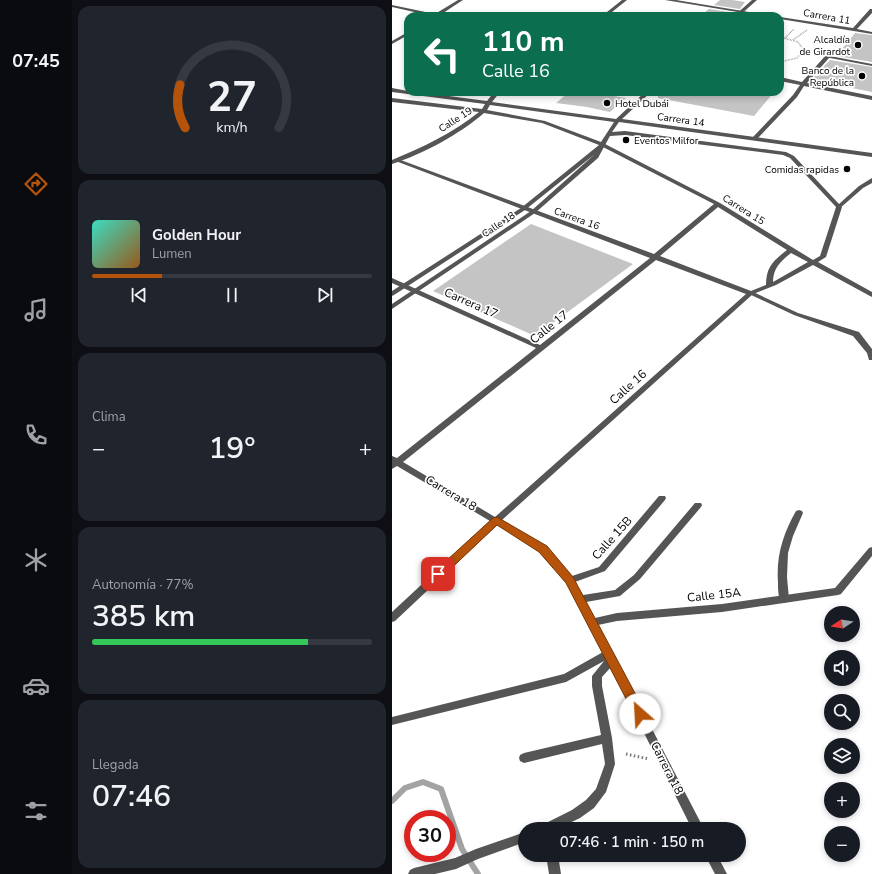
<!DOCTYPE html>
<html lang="es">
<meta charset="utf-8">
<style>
body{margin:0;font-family:"Nunito Sans",sans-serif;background:#20242c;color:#f1f3f6;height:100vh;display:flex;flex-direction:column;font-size:15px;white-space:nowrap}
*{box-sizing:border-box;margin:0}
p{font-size:13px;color:#9ea1a6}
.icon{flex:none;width:22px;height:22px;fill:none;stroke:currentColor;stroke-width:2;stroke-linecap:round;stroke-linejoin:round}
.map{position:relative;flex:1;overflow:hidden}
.side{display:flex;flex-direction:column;gap:6px;padding:6px;background:#0d0f14;width:320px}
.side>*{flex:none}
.hud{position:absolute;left:12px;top:12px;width:380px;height:84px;border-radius:12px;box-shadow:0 2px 6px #0003;background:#0b6e4f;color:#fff;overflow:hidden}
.needle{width:26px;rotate:258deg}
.buttons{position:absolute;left:432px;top:606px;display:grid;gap:8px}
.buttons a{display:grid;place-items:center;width:36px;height:36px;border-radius:50%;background:#171b24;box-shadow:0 2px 6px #0003;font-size:20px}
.speed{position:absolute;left:12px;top:810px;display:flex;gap:8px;font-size:20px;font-weight:700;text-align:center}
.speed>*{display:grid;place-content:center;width:52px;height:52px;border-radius:50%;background:#171b24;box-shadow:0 2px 6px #0003;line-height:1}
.speed .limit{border:6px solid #d22;background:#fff;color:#111}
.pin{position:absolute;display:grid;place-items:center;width:34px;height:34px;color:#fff;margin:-17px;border-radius:8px;box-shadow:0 2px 6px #0006}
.me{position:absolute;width:44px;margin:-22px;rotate:334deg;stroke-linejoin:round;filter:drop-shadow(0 0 3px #0008)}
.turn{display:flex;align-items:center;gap:14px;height:84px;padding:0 12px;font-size:18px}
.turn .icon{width:52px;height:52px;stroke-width:2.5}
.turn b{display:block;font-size:28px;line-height:34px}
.big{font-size:30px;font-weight:600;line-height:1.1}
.side .card{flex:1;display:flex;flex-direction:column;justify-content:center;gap:6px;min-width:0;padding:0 14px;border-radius:12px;background:#20242c}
.side .dial{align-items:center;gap:0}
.dial svg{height:104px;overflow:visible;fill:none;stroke:#363941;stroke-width:7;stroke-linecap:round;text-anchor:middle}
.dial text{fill:#f1f3f6;stroke:none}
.song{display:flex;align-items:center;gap:12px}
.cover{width:48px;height:48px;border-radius:6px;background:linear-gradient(135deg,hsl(170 70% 55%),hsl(30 70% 35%))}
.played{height:4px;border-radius:2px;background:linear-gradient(90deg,#b45309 25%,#363941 25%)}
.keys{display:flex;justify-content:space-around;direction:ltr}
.heat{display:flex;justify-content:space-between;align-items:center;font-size:22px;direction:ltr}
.charge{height:6px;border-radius:3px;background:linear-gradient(90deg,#34c759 77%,#363941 0)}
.trip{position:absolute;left:126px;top:822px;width:228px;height:40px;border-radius:20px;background:#171b24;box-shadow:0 2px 6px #0003;font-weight:600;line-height:40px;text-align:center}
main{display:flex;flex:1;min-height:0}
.tabs{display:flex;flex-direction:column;width:72px;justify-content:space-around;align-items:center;background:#090b0e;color:#9ea1a6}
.tabs .icon{width:28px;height:28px}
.tabs .on{color:#b45309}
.tabs b{font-size:18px;color:#f1f3f6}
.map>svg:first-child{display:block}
</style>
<main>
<nav class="tabs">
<b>07:45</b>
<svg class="icon on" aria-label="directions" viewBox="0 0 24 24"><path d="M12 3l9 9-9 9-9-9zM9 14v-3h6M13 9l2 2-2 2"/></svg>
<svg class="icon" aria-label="music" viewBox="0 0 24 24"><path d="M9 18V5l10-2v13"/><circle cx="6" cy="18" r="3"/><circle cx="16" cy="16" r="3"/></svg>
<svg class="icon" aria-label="phone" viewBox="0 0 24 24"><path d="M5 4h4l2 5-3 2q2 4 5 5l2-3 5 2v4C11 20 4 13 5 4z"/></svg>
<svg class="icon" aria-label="climate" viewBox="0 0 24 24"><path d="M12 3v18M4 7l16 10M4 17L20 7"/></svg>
<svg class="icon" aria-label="car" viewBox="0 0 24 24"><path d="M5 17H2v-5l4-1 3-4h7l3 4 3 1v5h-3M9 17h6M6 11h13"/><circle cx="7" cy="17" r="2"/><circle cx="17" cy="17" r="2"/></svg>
<svg class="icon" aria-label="filters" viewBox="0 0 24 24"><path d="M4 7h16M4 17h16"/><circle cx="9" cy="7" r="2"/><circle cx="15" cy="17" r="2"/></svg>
</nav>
<section class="side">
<div class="card dial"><svg viewBox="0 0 100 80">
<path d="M14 69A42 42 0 1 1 86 69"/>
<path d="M14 69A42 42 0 0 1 10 36" stroke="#b45309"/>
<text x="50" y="56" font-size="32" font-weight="700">27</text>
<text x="50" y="72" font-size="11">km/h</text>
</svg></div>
<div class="card">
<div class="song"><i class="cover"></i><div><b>Golden Hour</b><p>Lumen</p></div></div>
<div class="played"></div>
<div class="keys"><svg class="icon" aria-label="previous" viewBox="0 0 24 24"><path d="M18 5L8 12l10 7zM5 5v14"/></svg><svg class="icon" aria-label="pause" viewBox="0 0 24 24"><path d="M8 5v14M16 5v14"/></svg><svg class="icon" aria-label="next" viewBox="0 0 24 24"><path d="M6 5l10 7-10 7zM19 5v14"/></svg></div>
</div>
<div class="card"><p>Clima</p>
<div class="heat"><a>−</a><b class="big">19°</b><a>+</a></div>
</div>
<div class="card"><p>Autonomía · 77%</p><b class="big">385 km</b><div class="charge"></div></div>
<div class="card"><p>Llegada</p><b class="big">07:46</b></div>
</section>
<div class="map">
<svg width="480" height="874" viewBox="0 0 480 874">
<rect width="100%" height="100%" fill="#fff"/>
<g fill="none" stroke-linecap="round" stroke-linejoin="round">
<path stroke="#a3a3a3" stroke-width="6" d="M0,801L13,788L31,782L49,789L70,849L86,874"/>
</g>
<path fill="#c4c4c4" d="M328,0H340L353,2L348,9L322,5Z
M317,9L343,13L340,16H308Z
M463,33L480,35V62L444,56Z
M438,60L480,67V92L419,80Z
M177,92L194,94L197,92L234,98L218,112L195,107L164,103Z
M266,92H382L362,116L266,98Z
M139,224L241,264L143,336L41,291Z"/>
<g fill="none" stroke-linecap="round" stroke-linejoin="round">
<path stroke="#777" stroke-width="1.5" stroke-dasharray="0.5 1" stroke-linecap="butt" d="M388,37L406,42L412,50L405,58L388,62
M393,38L402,29
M401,40L415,30"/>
<path stroke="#777" stroke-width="3" stroke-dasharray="1.5 2.5" stroke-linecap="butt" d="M234,754L257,759"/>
<path fill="#555" fill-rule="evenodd" d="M438,56L480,64V66L438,58Z
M359,291L406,313L467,332L480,349V360H477L475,353L461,336L402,315L357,294V292Z
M407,510L410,511L411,513L401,536L396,553L395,577L397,599L395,602L392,603L389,602C386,596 386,589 386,583C384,556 391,534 404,511Z"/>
<path fill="#555" fill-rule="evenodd" d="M66,0H71L48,15L50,16H40L0,7V5L43,14Z
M273,0H284L381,16H370Z
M478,9H480V13L465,29L480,32V34L388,19V17L461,28Z
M16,32V35L0,44V41Z
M434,55L442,57L440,58H437L415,83L480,96V100L412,86L405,97L365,139H361V137L401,95L408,85L388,81V77L410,82Z
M209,144H213L328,203L421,260L428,256L444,207L445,206H449L450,207L434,257L426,262L480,292V297L478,296L421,265L384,285L361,294L110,520L154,547L180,576L207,567L267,496H273L274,498L273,500L213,571L183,582L191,595L223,590L242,575L303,503H309L310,505L309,507L248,579L228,596L194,602L203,618L225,613L330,604L443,588L477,548L480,547V556L449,594L446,595L330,612L225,621L206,625L312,829H300L219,667L210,677V686L220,738L223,764L214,792L202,808L188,818L165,829H148L150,825L180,810L194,800L204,789L213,764L210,744L132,763L128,761L127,758L128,755L132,753L209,735L200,686V676L212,661L174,682L0,725V717L172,674L211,652L175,582L148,551L105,525L3,621L0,622V612L98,521L5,466L0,469V456L5,458L144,348L0,283V278L148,345L258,258L1,160L6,159L262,254L322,204L209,146ZM326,207L395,250C381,261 374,267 374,285L359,291L268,256ZM399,253L416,262L381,282C381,268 389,261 399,253ZM264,260L354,294L103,517L11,462Z
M133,832V842L86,859L64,869L43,874H16L18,870L22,868L63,858L84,849Z
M154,855H166L169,874H157Z
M313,855H325L335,874H323Z"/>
<path fill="#555" fill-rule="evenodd" d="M230,0H235L215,16H210Z
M360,0H365L347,16H342Z
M0,88L16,91V92H26L95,101L102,92H108L100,102L224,119L253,92H259L230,119L480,153V157L227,122L220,132L233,131L394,152L402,156L447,204L467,186L480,178V183L471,188L447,209L445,208L398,158L391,155L233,135L218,136L206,158L143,213L0,309V304L139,211L203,154L133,210L2,295L0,296V291L129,208L207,145L150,123L92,113C68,134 31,154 0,164V160C31,147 61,133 87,112L0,102V98L90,109L93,104L0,92ZM98,105L222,122L209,142L153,121L95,110Z"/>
</g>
<path fill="#b45309" stroke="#753606" d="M105,517L155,546L181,577L252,710L254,714L252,718L248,719L244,718L174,583L147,552L105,525L50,577H43L41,574L43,571L101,518Z"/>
<g fill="#000" stroke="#fff" stroke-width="1.5">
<circle cx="466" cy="45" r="4"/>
<circle cx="470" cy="76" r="4"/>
<circle cx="215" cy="103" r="4"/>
<circle cx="234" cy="140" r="4"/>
<circle cx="455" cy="169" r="4"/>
</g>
<g text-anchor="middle" stroke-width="3.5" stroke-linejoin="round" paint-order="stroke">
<g font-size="10" fill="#000" stroke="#fff">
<text transform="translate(435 16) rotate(10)" y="4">Carrera 11</text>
<text transform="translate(63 119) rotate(-33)" y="4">Calle 19</text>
<text transform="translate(289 119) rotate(8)" y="4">Carrera 14</text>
<text transform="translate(352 209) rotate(32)" y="4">Carrera 15</text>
<text transform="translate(185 218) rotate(20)" y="4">Carrera 16</text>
<text transform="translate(106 224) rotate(-34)" y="4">Calle 18</text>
</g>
<g font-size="10" fill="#000" stroke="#fff" text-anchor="end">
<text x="458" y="43">Alcaldía<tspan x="458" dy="12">de Girardot</tspan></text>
<text x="462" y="74">Banco de la<tspan x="462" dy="12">República</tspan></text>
<text x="223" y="107" text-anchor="start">Hotel Dubái</text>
<text x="242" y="144" text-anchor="start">Eventos Milfor</text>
<text x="447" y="173">Comidas rapidas</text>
</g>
<g font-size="12" fill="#000" stroke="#fff">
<text transform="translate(79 303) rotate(24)" y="4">Carrera 17</text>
<text transform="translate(157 327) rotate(-39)" y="4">Calle 17</text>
<text transform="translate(236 387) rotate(-42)" y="4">Calle 16</text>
<text transform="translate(59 493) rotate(31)" y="4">Carrera 18</text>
<text transform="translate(220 538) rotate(-48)" y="4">Calle 15B</text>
<text transform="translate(322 595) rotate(-6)" y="4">Calle 15A</text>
<text transform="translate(275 768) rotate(63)" y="4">Carrera 18</text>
</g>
</g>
</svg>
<div class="buttons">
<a><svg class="needle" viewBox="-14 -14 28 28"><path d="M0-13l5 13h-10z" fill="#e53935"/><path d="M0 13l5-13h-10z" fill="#9ea1a6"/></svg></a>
<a><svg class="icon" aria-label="sound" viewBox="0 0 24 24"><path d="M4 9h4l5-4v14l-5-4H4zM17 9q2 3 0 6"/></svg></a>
<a><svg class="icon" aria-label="search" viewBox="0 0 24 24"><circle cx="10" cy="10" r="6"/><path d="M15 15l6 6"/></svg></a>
<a><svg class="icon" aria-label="layers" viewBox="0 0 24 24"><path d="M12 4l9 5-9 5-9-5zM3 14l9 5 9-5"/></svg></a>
<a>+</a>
<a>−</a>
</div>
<div class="speed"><div class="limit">30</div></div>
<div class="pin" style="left:46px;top:574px;background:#d93025"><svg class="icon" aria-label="arrive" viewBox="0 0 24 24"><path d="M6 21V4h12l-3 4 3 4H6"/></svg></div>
<svg class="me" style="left:248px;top:714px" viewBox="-20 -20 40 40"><circle r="19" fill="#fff"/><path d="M0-13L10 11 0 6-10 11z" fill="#b45309"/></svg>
<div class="trip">07:46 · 1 min · 150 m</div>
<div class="hud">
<div class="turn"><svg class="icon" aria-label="left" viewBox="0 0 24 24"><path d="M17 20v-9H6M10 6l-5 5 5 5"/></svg><div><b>110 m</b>Calle 16</div></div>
</div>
</div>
</main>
